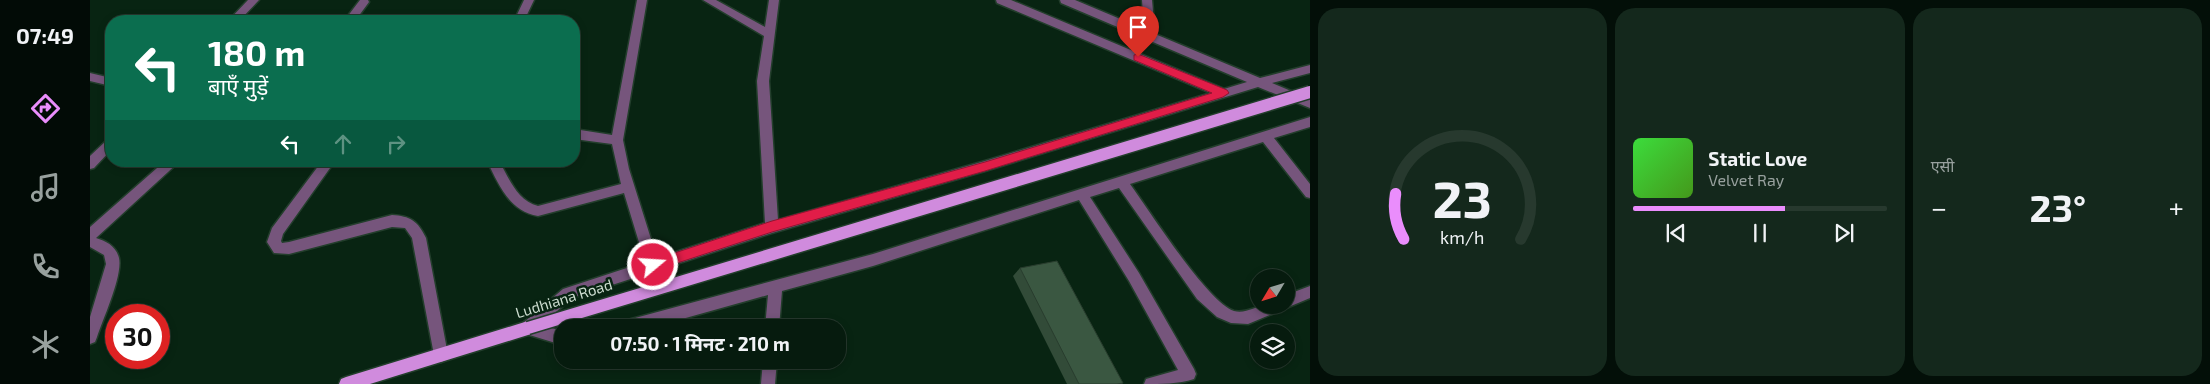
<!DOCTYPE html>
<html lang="hi">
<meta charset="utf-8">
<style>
body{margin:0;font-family:"Exo 2","Noto Sans Devanagari",sans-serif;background:#14281c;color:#f1f3f6;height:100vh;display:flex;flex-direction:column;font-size:19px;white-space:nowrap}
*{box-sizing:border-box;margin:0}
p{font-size:16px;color:#98a19e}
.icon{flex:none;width:28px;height:28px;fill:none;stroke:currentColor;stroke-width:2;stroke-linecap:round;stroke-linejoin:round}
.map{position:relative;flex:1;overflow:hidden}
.details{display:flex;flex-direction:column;gap:8px;padding:8px;background:#030f08;width:900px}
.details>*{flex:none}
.top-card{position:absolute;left:15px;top:15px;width:475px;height:152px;border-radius:20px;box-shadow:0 2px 8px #0003,0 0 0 1px #27392e;background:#0b6e4f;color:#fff;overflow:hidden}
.needle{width:32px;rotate:232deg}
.fabs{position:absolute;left:1160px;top:269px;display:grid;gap:10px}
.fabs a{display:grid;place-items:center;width:45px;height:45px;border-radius:50%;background:#061b0e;box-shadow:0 2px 8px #0003,0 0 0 1px #27392e;font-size:25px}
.speed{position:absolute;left:15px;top:304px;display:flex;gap:10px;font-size:25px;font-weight:700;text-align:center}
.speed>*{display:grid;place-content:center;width:65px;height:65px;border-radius:50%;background:#061b0e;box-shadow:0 2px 8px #0003,0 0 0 1px #27392e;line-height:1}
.speed .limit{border:8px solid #d22;background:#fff;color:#111}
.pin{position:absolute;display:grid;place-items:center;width:42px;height:42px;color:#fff;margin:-51px -21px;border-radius:50% 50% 50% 0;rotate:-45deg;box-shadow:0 0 5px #0007}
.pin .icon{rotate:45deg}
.me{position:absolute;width:55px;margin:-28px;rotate:72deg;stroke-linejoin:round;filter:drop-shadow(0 0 4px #0008)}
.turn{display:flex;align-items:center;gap:18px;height:105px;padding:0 20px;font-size:22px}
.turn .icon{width:65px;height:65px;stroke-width:2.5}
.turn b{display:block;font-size:35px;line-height:42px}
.lanes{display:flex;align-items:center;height:48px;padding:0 20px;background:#0003;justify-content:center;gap:25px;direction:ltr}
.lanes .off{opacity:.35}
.big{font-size:38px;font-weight:700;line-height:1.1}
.details .tile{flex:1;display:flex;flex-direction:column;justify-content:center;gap:8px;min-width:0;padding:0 18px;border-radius:20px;background:#14281c}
.details .dial{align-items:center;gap:0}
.dial svg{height:130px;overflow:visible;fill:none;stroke:#27392e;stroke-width:7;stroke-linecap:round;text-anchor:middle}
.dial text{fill:#f1f3f6;stroke:none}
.song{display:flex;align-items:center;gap:15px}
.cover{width:60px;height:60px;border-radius:8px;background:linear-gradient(135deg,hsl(120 70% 55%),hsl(100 70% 35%))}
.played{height:5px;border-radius:2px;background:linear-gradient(90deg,#ea8dfc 60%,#27392e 60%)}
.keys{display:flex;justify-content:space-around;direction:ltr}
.heat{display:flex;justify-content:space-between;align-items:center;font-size:28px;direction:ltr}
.details .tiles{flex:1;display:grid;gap:8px;grid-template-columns:repeat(3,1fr)}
.trip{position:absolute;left:464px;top:319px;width:292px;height:50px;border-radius:20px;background:#061b0e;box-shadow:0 2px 8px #0003,0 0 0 1px #27392e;font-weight:700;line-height:50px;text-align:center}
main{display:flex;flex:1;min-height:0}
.tab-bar{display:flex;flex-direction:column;width:90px;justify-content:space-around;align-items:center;background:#020b06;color:#98a19e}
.tab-bar .icon{width:35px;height:35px}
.tab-bar .active{color:#ea8dfc}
.tab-bar b{font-size:22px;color:#f1f3f6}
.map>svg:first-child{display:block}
</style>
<main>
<nav class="tab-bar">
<b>07:49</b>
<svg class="icon active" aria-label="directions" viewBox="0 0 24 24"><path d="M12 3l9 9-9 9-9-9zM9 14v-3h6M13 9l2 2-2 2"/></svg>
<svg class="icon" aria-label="music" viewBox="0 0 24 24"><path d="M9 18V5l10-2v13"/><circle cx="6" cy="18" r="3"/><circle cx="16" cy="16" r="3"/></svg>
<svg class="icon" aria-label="phone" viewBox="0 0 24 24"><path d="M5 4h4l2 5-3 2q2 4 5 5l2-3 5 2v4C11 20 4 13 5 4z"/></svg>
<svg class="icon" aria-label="climate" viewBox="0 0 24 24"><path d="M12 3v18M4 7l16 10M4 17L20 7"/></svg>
</nav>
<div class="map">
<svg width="1220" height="384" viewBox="0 0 1220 384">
<rect width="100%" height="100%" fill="#082412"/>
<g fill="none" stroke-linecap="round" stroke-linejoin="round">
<defs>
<path id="minor" d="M158,0H169L149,21H138Z
M270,0H278L279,2L265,21H254Z
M434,0H444L434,21H424Z
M547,0H557L533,140L539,169L567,258L675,223L667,81L674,36L613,0H626L675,27L679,0H689L679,81L688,220L895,161L1121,93L907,3L906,0H921L1134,89L1157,82L971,3L970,0H985L1054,29L1052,0H1062L1065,34L1170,78L1220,65V73L1182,83L1220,99V108L1168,87L895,171L682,233L482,298L451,325L472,331V345L433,333L431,328L433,323L473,289L555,262L534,193L448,216C419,211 409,185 397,161H409C419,178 427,201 448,206L531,184L522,144L484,139V129L522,135Z
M0,73L21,78V86L0,81Z
M1220,117V127L1184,138L1220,184V198L1216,197L1173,142L1040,184C1059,210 1118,303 1144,311C1156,314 1165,306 1177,305C1183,304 1190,305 1196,305V295L1220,286V298L1158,324L1141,323L1127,317L1107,299L1029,188L1000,197L1049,273L1104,369L1106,374L1104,379C1088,384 1071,384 1054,384L1056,379L1088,370L1039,281L989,200L783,266L692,291L689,328H675L678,295L560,328H527L529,323L534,321L783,254Z
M21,138V150L4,168L0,169V156L17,140Z
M75,161H90L6,238C16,241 26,246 29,258C33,275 13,319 7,337L5,342L0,344V317L16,264L14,255L0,247V227Z
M232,161H245L193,234L191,241L192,243L199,242L302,215C320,216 328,221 336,238L358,355L356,360L351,362L346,360L344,355L322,238L315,228L302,227L199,254L184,253L177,242L182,228Z
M673,360H687L685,384H671Z"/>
<path id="major" d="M438,321L443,323L445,328L443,333L438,335L280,384H249L251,379L256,377Z"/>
</defs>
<use href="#minor" stroke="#233e2c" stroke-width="3"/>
<use href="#major" stroke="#233e2c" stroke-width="3"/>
<use href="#minor" fill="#76557c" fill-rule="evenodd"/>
<use href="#major" fill="#d08bdd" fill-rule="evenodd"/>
<defs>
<path id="major-bridge" d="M438,328L1220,92"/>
</defs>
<use href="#major-bridge" stroke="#233e2c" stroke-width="15" stroke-linecap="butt"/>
<use href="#major-bridge" stroke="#d08bdd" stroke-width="12"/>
</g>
<path fill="#324b38" d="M930,268L1033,383L1031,384H977L923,276Z"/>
<path fill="#3a5741" stroke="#293d2e" d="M967,261L1033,383L1027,384H989L930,268Z"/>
<path fill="#e11d48" stroke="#92132f" d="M1048,54L1137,90L1139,93L1133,97L895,171L682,232L563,271L558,269L557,265L558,261L563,260L682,221L895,162L1122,93L1044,60V55Z"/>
<g text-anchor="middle" stroke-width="5" stroke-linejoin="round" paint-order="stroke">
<g font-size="15" fill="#ccdccf" stroke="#082412">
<text transform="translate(474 299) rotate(-17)" y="5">Ludhiana Road</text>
</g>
</g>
</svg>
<div class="fabs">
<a><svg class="needle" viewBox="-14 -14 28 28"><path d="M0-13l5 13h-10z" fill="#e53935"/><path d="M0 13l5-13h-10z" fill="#98a19e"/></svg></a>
<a><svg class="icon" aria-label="layers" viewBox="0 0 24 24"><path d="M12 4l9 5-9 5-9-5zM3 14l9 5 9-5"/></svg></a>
</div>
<div class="speed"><div class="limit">30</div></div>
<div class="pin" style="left:1048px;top:57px;background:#d93025"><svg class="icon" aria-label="arrive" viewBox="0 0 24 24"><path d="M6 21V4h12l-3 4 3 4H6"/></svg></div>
<svg class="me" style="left:563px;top:265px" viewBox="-20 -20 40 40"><circle r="17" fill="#e11d48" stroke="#fff" stroke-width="3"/><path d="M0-11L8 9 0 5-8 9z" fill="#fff"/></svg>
<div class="trip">07:50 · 1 मिनट · 210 m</div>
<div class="top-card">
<div class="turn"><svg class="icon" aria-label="left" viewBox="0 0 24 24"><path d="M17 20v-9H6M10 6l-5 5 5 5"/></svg><div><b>180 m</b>बाएँ मुड़ें</div></div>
<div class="lanes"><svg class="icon" aria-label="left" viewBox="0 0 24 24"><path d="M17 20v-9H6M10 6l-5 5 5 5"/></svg><svg class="icon off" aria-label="ahead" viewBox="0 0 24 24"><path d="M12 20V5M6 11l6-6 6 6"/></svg><svg class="icon off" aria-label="right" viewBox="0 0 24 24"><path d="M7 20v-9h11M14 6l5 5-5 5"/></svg></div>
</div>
</div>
<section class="details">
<div class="tiles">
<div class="tile dial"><svg viewBox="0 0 100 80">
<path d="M14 69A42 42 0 1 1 86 69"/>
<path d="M14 69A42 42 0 0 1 9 41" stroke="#ea8dfc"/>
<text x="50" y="56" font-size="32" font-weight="700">23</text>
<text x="50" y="72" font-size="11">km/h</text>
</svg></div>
<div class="tile">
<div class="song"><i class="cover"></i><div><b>Static Love</b><p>Velvet Ray</p></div></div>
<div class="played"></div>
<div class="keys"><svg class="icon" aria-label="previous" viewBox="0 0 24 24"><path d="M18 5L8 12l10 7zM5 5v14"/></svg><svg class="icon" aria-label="pause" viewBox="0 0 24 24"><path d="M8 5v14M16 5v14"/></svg><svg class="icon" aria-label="next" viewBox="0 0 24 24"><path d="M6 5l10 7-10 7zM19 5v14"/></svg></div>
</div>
<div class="tile"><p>एसी</p>
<div class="heat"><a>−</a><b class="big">23°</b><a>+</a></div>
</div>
</div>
</section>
</main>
